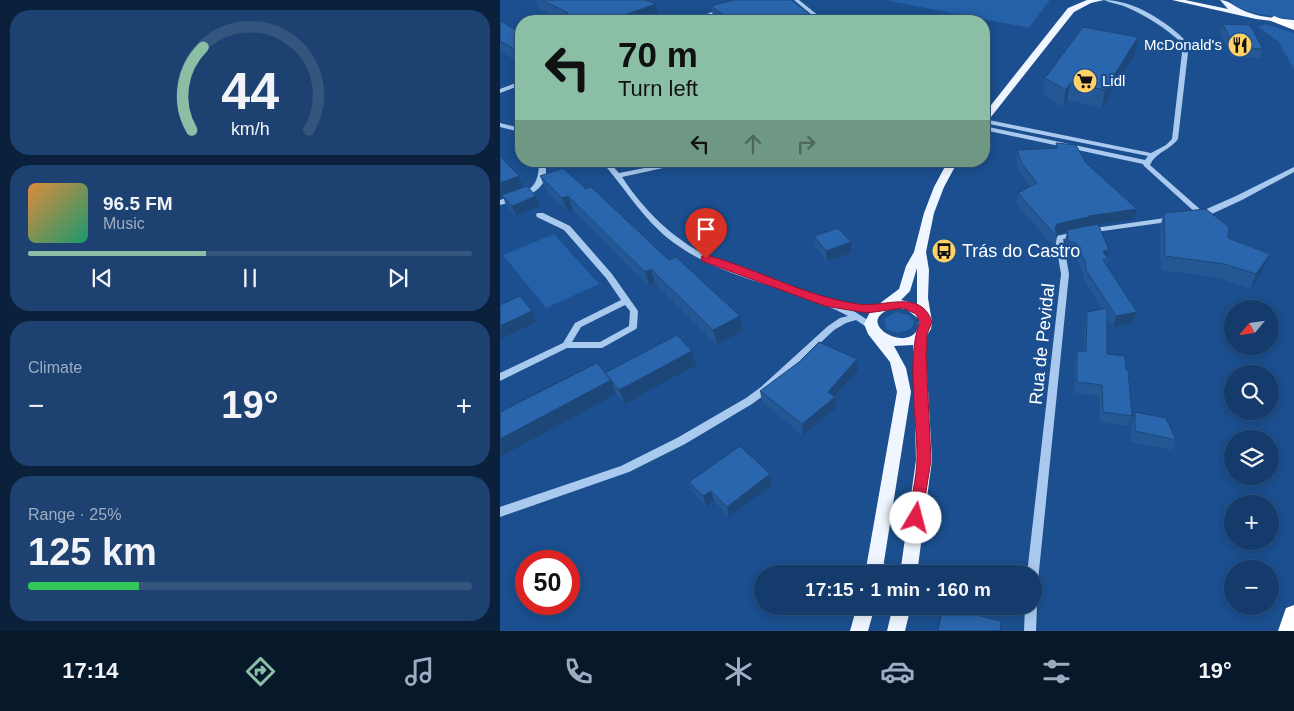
<!DOCTYPE html>
<meta charset="utf-8">
<style>
body{margin:0;font-family:Helvetica,sans-serif;background:#1d4271;color:#f1f3f6;height:100vh;display:flex;flex-direction:column;font-size:19px;white-space:nowrap}
*{box-sizing:border-box;margin:0}
p{font-size:16px;color:#9dadc1}
.icon{flex:none;width:28px;height:28px;fill:none;stroke:currentColor;stroke-width:2;stroke-linecap:round;stroke-linejoin:round}
.map{position:relative;flex:1;overflow:hidden}
.details{display:flex;flex-direction:column;gap:10px;padding:10px;background:#0b203b;width:500px}
.details>*{flex:none}
.top-card{position:absolute;left:15px;top:15px;width:475px;height:152px;border-radius:20px;box-shadow:0 2px 12px #0003,0 0 0 1px #33557e;background:#8abfa5;color:#111;overflow:hidden}
.needle{width:32px;rotate:241deg}
.controls{position:absolute;left:724px;top:300px;display:grid;gap:10px}
.controls a{display:grid;place-items:center;width:55px;height:55px;border-radius:50%;background:#143b6b;box-shadow:0 2px 12px #0003,0 0 0 1px #33557e;font-size:25px}
.speed{position:absolute;left:15px;top:550px;display:flex;gap:10px;font-size:25px;font-weight:700;text-align:center}
.speed>*{display:grid;place-content:center;width:65px;height:65px;border-radius:50%;background:#143b6b;box-shadow:0 2px 12px #0003,0 0 0 1px #33557e;line-height:1}
.speed .limit{border:8px solid #d22;background:#fff;color:#111}
.pin{position:absolute;display:grid;place-items:center;width:42px;height:42px;color:#fff;margin:-51px -21px;border-radius:50% 50% 50% 0;rotate:-45deg;box-shadow:0 0 5px #0007}
.pin .icon{rotate:45deg}
.me{position:absolute;width:55px;margin:-28px;rotate:8deg;stroke-linejoin:round;filter:drop-shadow(0 0 4px #0008)}
.turn{display:flex;align-items:center;gap:18px;height:105px;padding:0 20px;font-size:22px}
.turn .icon{width:65px;height:65px;stroke-width:2.5}
.turn b{display:block;font-size:35px;line-height:42px}
.lanes{display:flex;align-items:center;height:48px;padding:0 20px;background:#0003;justify-content:center;gap:25px;direction:ltr}
.lanes .off{opacity:.35}
.big{font-size:38px;font-weight:700;line-height:1.1}
.details .card{flex:1;display:flex;flex-direction:column;justify-content:center;gap:8px;min-width:0;padding:0 18px;border-radius:20px;background:#1d4271}
.details .dial{align-items:center;gap:0}
.dial svg{height:130px;overflow:visible;fill:none;stroke:#33557e;stroke-width:7;stroke-linecap:round;text-anchor:middle}
.dial text{fill:#f1f3f6;stroke:none}
.song{display:flex;align-items:center;gap:15px}
.cover{width:60px;height:60px;border-radius:8px;background:linear-gradient(135deg,hsl(30 70% 55%),hsl(160 70% 35%))}
.played{height:5px;border-radius:2px;background:linear-gradient(90deg,#8abfa5 40%,#33557e 40%)}
.keys{display:flex;justify-content:space-around;direction:ltr}
.heat{display:flex;justify-content:space-between;align-items:center;font-size:28px;direction:ltr}
.charge{height:8px;border-radius:4px;background:linear-gradient(90deg,#34c759 25%,#33557e 0)}
.trip{position:absolute;left:254px;top:565px;width:288px;height:50px;border-radius:25px;background:#143b6b;box-shadow:0 2px 12px #0003,0 0 0 1px #33557e;font-weight:700;line-height:50px;text-align:center}
.menu{display:flex;height:80px;justify-content:space-around;align-items:center;background:#08182b;color:#9dadc1}
.menu .icon{width:35px;height:35px}
.menu .on{color:#8abfa5}
.menu b{font-size:22px;color:#f1f3f6}
main{display:flex;flex:1;min-height:0}
.map>svg:first-child{display:block}
</style>
<main>
<section class="details">
<div class="card dial"><svg viewBox="0 0 100 80">
<path d="M14 69A42 42 0 1 1 86 69"/>
<path d="M14 69A42 42 0 0 1 21 18" stroke="#8abfa5"/>
<text x="50" y="56" font-size="32" font-weight="700">44</text>
<text x="50" y="72" font-size="11">km/h</text>
</svg></div>
<div class="card">
<div class="song"><i class="cover"></i><div><b>96.5 FM</b><p>Music</p></div></div>
<div class="played"></div>
<div class="keys"><svg class="icon" aria-label="previous" viewBox="0 0 24 24"><path d="M18 5L8 12l10 7zM5 5v14"/></svg><svg class="icon" aria-label="pause" viewBox="0 0 24 24"><path d="M8 5v14M16 5v14"/></svg><svg class="icon" aria-label="next" viewBox="0 0 24 24"><path d="M6 5l10 7-10 7zM19 5v14"/></svg></div>
</div>
<div class="card"><p>Climate</p>
<div class="heat"><a>−</a><b class="big">19°</b><a>+</a></div>
</div>
<div class="card"><p>Range · 25%</p><b class="big">125 km</b><div class="charge"></div></div>
</section>
<div class="map">
<svg width="794" height="631" viewBox="0 0 794 631">
<rect width="100%" height="100%" fill="#1b4f8f"/>
<path fill="#2461a8" d="M385,0H550L529,28Z
M730,0H794V19C778,17 739,14 730,0Z
M765,24L794,33V69L778,41L758,27Z
M54,234L99,284L46,308L3,255Z
M396,312L409,315L414,321L412,328L399,333L386,329L384,319Z"/>
<g fill="none" stroke-linecap="round" stroke-linejoin="round">
<path fill="#a9c9ee" fill-rule="evenodd" d="M294,0H299L325,21H319Z
M604,0C634,0 668,22 689,44L678,139C670,150 656,152 650,165L702,211L736,196L794,167V172L742,200L705,217H697V214L644,166L643,164L484,130V126L645,160L648,156L484,123V119L651,153L666,145L672,139L683,44C667,29 647,16 626,7C619,4 610,3 604,0Z
M220,9L225,10L196,21H189Z
M21,81V85L0,93V89Z
M0,123L21,128V132L0,127Z
M39,161H45C46,168 47,175 44,181C37,196 14,201 0,205V200C26,191 39,193 39,161Z
M101,161H108L119,173L180,161H195L122,177C152,222 188,252 240,270C273,282 308,290 341,305L344,304L380,306L384,309L380,312L352,310L374,324L375,326L374,328H368L356,320L346,323L334,330L267,393L252,404L185,444L129,472L0,517V507L121,466L177,438L246,398L261,387L328,326L340,318L348,316C295,287 231,282 180,247C146,225 127,190 101,161Z
M37,213H43L70,226L112,274L138,311L137,327L136,329L102,348H67L0,381V373L63,343L75,323L121,300L106,278L64,230L37,217L36,215ZM125,305L130,311L129,326L100,342H72L81,327Z
M672,217L676,219L675,221L588,233L584,231L588,229Z
M576,232L580,234L579,236L563,239L569,274L538,581L536,585L532,586V574H527L561,274L555,238L556,236Z
M374,562L411,568L415,570L417,574L374,572L370,571L368,567L370,563Z
M532,601L535,602L537,606L536,631H524L525,606H532Z"/>
<path fill="#f0f6ff" fill-rule="evenodd" d="M587,0H604L591,3L574,12L487,122L484,123V114L568,8Z
M672,0H685L728,9L720,0C730,0 737,9 747,12C762,18 779,18 794,20V24L756,19Z
M448,161H458L444,187L434,213L426,252L429,270L428,298L432,322L431,329L427,335L426,355L432,460L417,574H400L416,460L413,345L394,346L406,368L411,392L382,574H365L397,392L390,362L368,334L364,324L371,310L399,289L406,266L414,252L424,213L434,187ZM417,268V304L401,300L410,291ZM393,308L406,309L419,319C421,361 346,323 393,308Z
M357,606H375L368,631H350Z
M393,606H411L405,631H387Z"/>
<path fill="#fff" fill-rule="evenodd" d="M774,16L794,24V30L771,21L770,19Z
M794,605V631H778L786,608Z"/>
</g>
<path fill="#245895" d="M36,0H150L158,17L146,21H43L55,17L39,8Z
M211,6L318,21H214Z
M0,21L16,30L21,28V64L0,51Z
M723,24L763,49L760,58L731,57L720,32Z
M638,37L635,54L602,108L567,100L563,107L543,95L545,78Z
M556,143L586,163L637,209L634,219L588,226H587L609,250L607,258L608,259L607,265L637,312L633,323L613,327L607,317V354L626,370L632,416L628,426L600,422L599,396L575,393V361L577,351H584L585,322L587,312L602,309L584,280L583,272L573,253L567,252L565,240L567,232L556,234L557,237L555,248L516,204L518,193L530,187L520,174L516,160L517,150L555,148Z
M0,156L23,187L40,206L16,216L6,205L3,197L0,198Z
M40,176L86,189L169,260L240,316L243,330L217,345L155,283L149,286L73,210L68,212L46,190Z
M664,213L770,254L764,268L750,289L719,278L661,270L660,227Z
M314,236L351,242V253L327,261L315,247Z
M192,351L196,365L125,404L116,393V394L0,457V412L105,373Z
M358,370L334,397H335L336,408L303,435L262,402L260,391Z
M635,412L676,440L672,450L631,442L632,423Z
M270,474L272,485L229,517L214,501L206,507L193,492L189,482Z"/>
<path fill="#1d4779" d="M140,0H150L151,6L156,4L158,17L146,21H116V18Z
M638,37L635,54L602,108L605,90Z
M570,83L567,100L563,107L566,90Z
M19,176L24,190L2,195L3,197L0,198V183Z
M36,196L40,206L16,216L12,206Z
M68,196L73,210L68,212L62,198Z
M637,209L634,219L588,226L587,227L567,230V232L556,234L555,228L557,224L588,216Z
M351,242V253L327,261L326,251Z
M609,250L607,259L603,251Z
M770,254L764,268L750,289L756,274Z
M151,269L155,283L149,286L145,272Z
M32,311L36,322L0,339V326Z
M637,312L633,323L613,327L616,316Z
M240,316L243,330L217,345L213,330Z
M192,351L196,365L125,404L119,390Z
M357,359L358,370L331,401L335,397L336,408L303,435L302,424L328,392Z
M111,380L116,394L0,457V439Z
M270,474L272,485L229,517L227,507Z
M211,491L214,501L206,507L203,496Z"/>
<path fill="#2a66ad" stroke="#1d4779" d="M42,0H146L156,4L116,18L118,21H43L68,13Z
M234,0H291L318,20L314,21H232L211,6Z
M0,21L16,30L21,28V53L0,41Z
M723,24L750,25L763,49L734,48Z
M583,27L638,37L605,90L570,83L566,90L545,78Z
M556,143L576,145L586,163L637,209L588,216L589,217L557,224L555,228L557,237L518,193L537,183L522,164L517,150L558,148Z
M0,156L19,176L0,183Z
M63,168L86,189L91,187L169,260L176,257L240,316L213,330L151,269L145,272L68,196L62,198L40,176Z
M27,186L36,196L12,206L2,195Z
M706,209L729,227L728,238L770,254L756,274L724,264L665,256L664,213Z
M598,224L609,250L603,251L608,259L603,260L637,312L616,316L586,270L585,261L575,242H569L567,230Z
M338,228L351,242L326,251L314,236Z
M20,296L32,311L0,326V305Z
M607,308V354L625,356L626,370H628L632,416L603,412L602,385L577,382V351L586,352L587,312Z
M177,335L192,351L119,390L105,373Z
M319,342L357,359L328,392L335,397L302,424L260,391L299,362Z
M97,363L111,380L0,439V412Z
M635,412L666,418L676,440L635,431Z
M240,446L270,474L227,507L211,491L203,496L189,482Z
M443,607L501,621L500,631H438Z"/>
<path fill="#e11d48" stroke="#92132f" d="M206,255C258,269 304,296 358,304C384,308 421,288 432,322L427,334L426,355L431,460L421,523L416,525L411,523L408,518C411,499 417,477 417,457C417,420 406,355 420,322L416,314L403,308L367,313L325,306L202,261L201,259L202,256Z"/>
<defs>
<symbol id="restaurant-disc" viewBox="-11 -11 22 22"><circle r="9.5" fill="#ffd166" stroke="#1b4f8f"/><path d="M-5-6h1v4h1v-4h1v4h1v-4h1v5L-1.5 .5V6h-2V.5L-5-1ZM5-6V6H3V1.5H1.5Q1.5-4 5-6Z" fill="#111"/></symbol>
<symbol id="supermarket-disc" viewBox="-11 -11 22 22"><circle r="9.5" fill="#ffd166" stroke="#1b4f8f"/><path d="M-6-5.5h2.5l.6 2H6L4.5 2H-2.5L-4.4-4H-6ZM-1.5 3.2a1.3 1.3 0 1 0 .1 0ZM3 3.2a1.3 1.3 0 1 0 .1 0Z" fill="#111"/></symbol>
<symbol id="bus-disc" viewBox="-11 -11 22 22"><circle r="9.5" fill="#ffd166" stroke="#1b4f8f"/><path d="M-5-6H5V4H4V6H2V4H-2V6H-4V4H-5ZM-3.5-4V0h7V-4ZM-3.5 1.2v1.5H-2V1.2ZM2 1.2v1.5H3.5V1.2Z" fill="#111"/></symbol>
</defs>
<g fill-rule="evenodd">
<use href="#restaurant-disc" x="726" y="31" width="28" height="28"/>
<use href="#supermarket-disc" x="571" y="67" width="28" height="28"/>
<use href="#bus-disc" x="430" y="237" width="28" height="28"/>
</g>
<g text-anchor="middle" stroke-width="5" stroke-linejoin="round" paint-order="stroke">
<g font-size="15" fill="#fff" stroke="#1b4f8f" text-anchor="end">
<text x="722" y="50">McDonald's</text>
<text x="602" y="86" text-anchor="start">Lidl</text>
</g>
<g font-size="18" fill="#fff" stroke="#1b4f8f" text-anchor="start">
<text x="462" y="257">Trás do Castro</text>
</g>
<g font-size="18" fill="#fff" stroke="#1b4f8f">
<text transform="translate(542 344) rotate(-84)" y="6">Rua de Pevidal</text>
</g>
</g>
</svg>
<div class="controls">
<a><svg class="needle" viewBox="-14 -14 28 28"><path d="M0-13l5 13h-10z" fill="#e53935"/><path d="M0 13l5-13h-10z" fill="#9dadc1"/></svg></a>
<a><svg class="icon" aria-label="search" viewBox="0 0 24 24"><circle cx="10" cy="10" r="6"/><path d="M15 15l6 6"/></svg></a>
<a><svg class="icon" aria-label="layers" viewBox="0 0 24 24"><path d="M12 4l9 5-9 5-9-5zM3 14l9 5 9-5"/></svg></a>
<a>+</a>
<a>−</a>
</div>
<div class="speed"><div class="limit">50</div></div>
<div class="pin" style="left:206px;top:259px;background:#d93025"><svg class="icon" aria-label="arrive" viewBox="0 0 24 24"><path d="M6 21V4h12l-3 4 3 4H6"/></svg></div>
<svg class="me" style="left:416px;top:518px" viewBox="-20 -20 40 40"><circle r="19" fill="#fff"/><path d="M0-13L10 11 0 6-10 11z" fill="#e11d48"/></svg>
<div class="trip">17:15 · 1 min · 160 m</div>
<div class="top-card">
<div class="turn"><svg class="icon" aria-label="left" viewBox="0 0 24 24"><path d="M17 20v-9H6M10 6l-5 5 5 5"/></svg><div><b>70 m</b>Turn left</div></div>
<div class="lanes"><svg class="icon" aria-label="left" viewBox="0 0 24 24"><path d="M17 20v-9H6M10 6l-5 5 5 5"/></svg><svg class="icon off" aria-label="ahead" viewBox="0 0 24 24"><path d="M12 20V5M6 11l6-6 6 6"/></svg><svg class="icon off" aria-label="right" viewBox="0 0 24 24"><path d="M7 20v-9h11M14 6l5 5-5 5"/></svg></div>
</div>
</div>
</main>
<nav class="menu">
<b>17:14</b>
<svg class="icon on" aria-label="directions" viewBox="0 0 24 24"><path d="M12 3l9 9-9 9-9-9zM9 14v-3h6M13 9l2 2-2 2"/></svg>
<svg class="icon" aria-label="music" viewBox="0 0 24 24"><path d="M9 18V5l10-2v13"/><circle cx="6" cy="18" r="3"/><circle cx="16" cy="16" r="3"/></svg>
<svg class="icon" aria-label="phone" viewBox="0 0 24 24"><path d="M5 4h4l2 5-3 2q2 4 5 5l2-3 5 2v4C11 20 4 13 5 4z"/></svg>
<svg class="icon" aria-label="climate" viewBox="0 0 24 24"><path d="M12 3v18M4 7l16 10M4 17L20 7"/></svg>
<svg class="icon" aria-label="car" viewBox="0 0 24 24"><path d="M5 17H2v-5l4-1 3-4h7l3 4 3 1v5h-3M9 17h6M6 11h13"/><circle cx="7" cy="17" r="2"/><circle cx="17" cy="17" r="2"/></svg>
<svg class="icon" aria-label="filters" viewBox="0 0 24 24"><path d="M4 7h16M4 17h16"/><circle cx="9" cy="7" r="2"/><circle cx="15" cy="17" r="2"/></svg>
<b>19°</b>
</nav>
